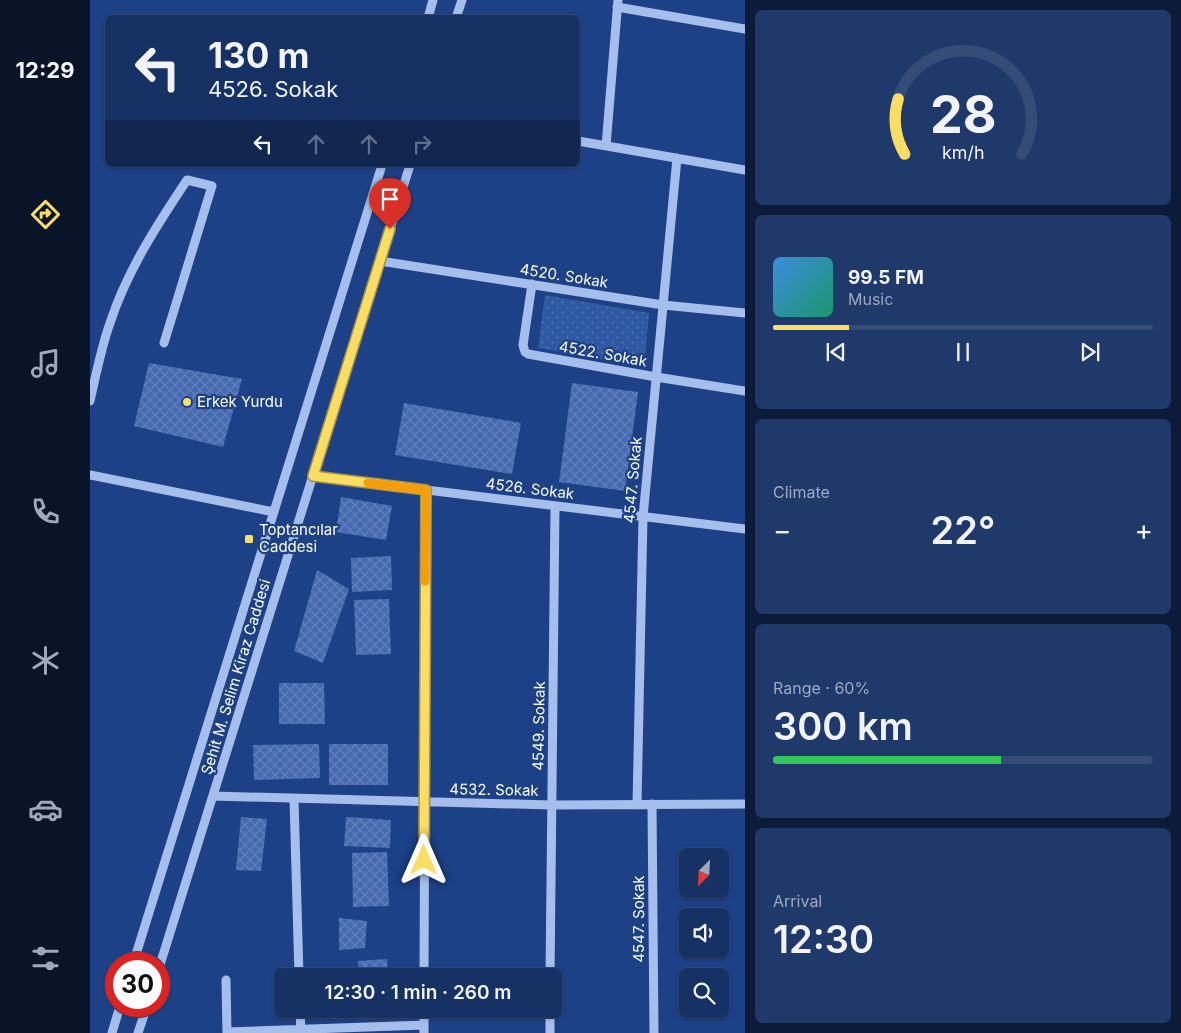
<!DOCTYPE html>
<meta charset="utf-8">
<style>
body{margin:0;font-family:Inter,sans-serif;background:#1f396a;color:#f1f3f6;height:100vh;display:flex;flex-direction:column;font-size:19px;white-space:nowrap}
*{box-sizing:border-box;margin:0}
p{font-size:16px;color:#9ea9bf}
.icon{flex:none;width:28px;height:28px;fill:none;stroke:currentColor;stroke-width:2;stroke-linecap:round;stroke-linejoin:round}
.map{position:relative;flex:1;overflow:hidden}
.details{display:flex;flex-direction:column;gap:10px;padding:10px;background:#0c1b37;width:436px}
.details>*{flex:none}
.hud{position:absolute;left:15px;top:15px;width:475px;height:152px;border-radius:8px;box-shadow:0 1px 4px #0004,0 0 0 1px #354c78;background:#163164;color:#f1f3f6;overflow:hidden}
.needle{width:32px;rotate:204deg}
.fabs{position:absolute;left:589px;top:848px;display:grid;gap:10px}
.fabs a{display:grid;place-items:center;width:50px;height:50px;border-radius:8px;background:#163164;box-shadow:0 1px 4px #0004,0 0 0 1px #354c78;font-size:25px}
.speed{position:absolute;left:15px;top:952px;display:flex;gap:10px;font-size:25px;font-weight:700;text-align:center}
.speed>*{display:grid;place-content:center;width:65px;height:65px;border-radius:50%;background:#163164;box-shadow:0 1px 4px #0004,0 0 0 1px #354c78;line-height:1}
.speed .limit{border:8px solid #d22;background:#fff;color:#111}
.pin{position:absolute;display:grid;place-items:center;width:42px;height:42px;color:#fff;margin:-51px -21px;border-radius:50% 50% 50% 0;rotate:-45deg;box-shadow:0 0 5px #0007}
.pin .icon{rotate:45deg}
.me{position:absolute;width:55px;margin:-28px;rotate:0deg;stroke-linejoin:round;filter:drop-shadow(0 0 4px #0008)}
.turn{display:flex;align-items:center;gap:18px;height:105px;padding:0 20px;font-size:22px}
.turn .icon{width:65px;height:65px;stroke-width:2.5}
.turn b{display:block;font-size:35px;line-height:42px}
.lanes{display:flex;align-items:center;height:48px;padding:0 20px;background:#0003;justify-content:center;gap:25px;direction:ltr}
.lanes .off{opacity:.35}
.big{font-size:38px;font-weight:600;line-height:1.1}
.details .widget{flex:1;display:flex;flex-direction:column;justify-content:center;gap:8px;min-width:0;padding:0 18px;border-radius:8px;background:#1f396a}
.details .dial{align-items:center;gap:0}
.dial svg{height:130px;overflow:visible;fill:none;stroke:#354c78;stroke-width:7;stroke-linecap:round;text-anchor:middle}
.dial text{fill:#f1f3f6;stroke:none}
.song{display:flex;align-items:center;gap:15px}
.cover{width:60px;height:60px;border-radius:8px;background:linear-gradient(135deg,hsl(210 70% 55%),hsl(160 70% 35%))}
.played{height:5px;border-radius:2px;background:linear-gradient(90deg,#fbdd63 20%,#354c78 20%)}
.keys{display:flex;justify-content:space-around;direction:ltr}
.heat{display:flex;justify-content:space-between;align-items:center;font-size:28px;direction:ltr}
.charge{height:8px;border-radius:4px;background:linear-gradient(90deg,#34c759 60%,#354c78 0)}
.trip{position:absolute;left:184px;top:968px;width:288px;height:50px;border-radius:8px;background:#163164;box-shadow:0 1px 4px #0004,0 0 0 1px #354c78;font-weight:600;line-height:50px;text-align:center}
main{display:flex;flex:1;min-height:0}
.dock{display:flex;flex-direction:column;width:90px;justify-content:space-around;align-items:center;background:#091428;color:#9ea9bf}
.dock .icon{width:35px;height:35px}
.dock .active{color:#fbdd63}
.dock b{font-size:22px;color:#f1f3f6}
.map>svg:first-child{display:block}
</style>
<main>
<nav class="dock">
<b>12:29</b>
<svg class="icon active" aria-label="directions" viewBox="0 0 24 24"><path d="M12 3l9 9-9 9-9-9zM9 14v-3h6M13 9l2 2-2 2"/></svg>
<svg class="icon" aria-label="music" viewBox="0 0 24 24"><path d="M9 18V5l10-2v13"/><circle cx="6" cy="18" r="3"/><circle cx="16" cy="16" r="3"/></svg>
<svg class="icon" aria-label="phone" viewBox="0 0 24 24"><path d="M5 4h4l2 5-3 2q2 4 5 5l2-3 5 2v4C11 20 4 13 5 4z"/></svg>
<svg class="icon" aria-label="climate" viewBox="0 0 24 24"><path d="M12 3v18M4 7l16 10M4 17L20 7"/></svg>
<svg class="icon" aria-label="car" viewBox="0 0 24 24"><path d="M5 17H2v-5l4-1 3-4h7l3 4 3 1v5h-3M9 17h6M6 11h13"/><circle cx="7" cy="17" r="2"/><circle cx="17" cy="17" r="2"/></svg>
<svg class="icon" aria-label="filters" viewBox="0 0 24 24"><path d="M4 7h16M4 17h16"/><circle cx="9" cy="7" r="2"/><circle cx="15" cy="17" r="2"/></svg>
</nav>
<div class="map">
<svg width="655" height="1033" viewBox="0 0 655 1033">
<defs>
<pattern id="grass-dots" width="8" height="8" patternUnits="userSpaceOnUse" patternTransform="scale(1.25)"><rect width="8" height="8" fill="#3059a4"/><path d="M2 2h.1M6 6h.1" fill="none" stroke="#4f72b2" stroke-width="1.8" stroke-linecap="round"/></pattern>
<pattern id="building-cross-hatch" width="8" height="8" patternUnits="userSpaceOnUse" patternTransform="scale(1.25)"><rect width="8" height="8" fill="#456aaf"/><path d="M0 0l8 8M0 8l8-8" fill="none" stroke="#6180bb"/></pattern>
</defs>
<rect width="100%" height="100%" fill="#1d4186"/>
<path fill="url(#grass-dots)" d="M455,295L559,313L554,367L448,348Z"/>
<path fill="url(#building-cross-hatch)" d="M59,363L152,379L133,447L44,426Z
M482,383L548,392L535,491L469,482Z
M314,403L431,423L422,474L305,455Z
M251,497L302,506L296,540L246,532Z
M301,556L302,590L262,592L261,558Z
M227,570L259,589L233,663L204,651Z
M299,599L301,654L266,655L264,600Z
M189,683H234L235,724H189Z
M229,744L230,778L164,780L163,745Z
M239,744H298V785H239Z
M151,817L177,819L171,871L146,870Z
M256,817L301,820L300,848L254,846Z
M297,852L299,906L263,907L262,853Z
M249,918L277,921L275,948L249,950Z
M297,959L298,976H269L268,961Z"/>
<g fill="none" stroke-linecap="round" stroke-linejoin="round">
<path stroke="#a5beeb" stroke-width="9" d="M527,7L655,29
M338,18L343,0
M366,18L372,0
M488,141L655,170
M516,146L528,0
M290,261L573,305L655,313
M442,284L433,345L435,352L438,354L566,377L655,391
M0,401C6,375 11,348 20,323C37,271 67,225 97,180L122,186L74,343
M0,475L184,512
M223,476L655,529
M123,796L461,805L655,804
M204,799L209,976
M562,804L564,1033
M547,805L553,517L587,158
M43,964L292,165
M69,968L320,165
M334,976L336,490
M460,976L465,506
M136,980L137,1033
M210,1009L211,1033
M137,1032L334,1025
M22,1033L30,1006
M48,1033L57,1006
M334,1033V1009
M460,1033V1009"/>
</g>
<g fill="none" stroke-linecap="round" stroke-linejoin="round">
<defs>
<path id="route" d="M300,229L223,476L336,490L334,860"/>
</defs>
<use href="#route" stroke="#a39040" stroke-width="12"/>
<use href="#route" stroke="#fbdd63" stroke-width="9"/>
<path stroke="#f59e0b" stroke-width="9" d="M278,483L336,490L335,581"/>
</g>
<g fill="#fbdd63" stroke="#1d4186" stroke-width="2">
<circle cx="97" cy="402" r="5"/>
<rect x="154" y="534" width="10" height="10" rx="2.5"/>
</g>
<g text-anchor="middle" stroke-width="4.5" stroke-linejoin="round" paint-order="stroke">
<g font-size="15" fill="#fff" stroke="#1d4186">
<text transform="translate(474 276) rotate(9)" y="5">4520. Sokak</text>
<text transform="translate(513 354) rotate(10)" y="5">4522. Sokak</text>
<text transform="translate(543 480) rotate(-85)" y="5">4547. Sokak</text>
<text transform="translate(440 489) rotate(7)" y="5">4526. Sokak</text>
<text transform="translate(146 677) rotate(-73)" y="5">Şehit M. Selim Kiraz Caddesi</text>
<text transform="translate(449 726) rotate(-89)" y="5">4549. Sokak</text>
<text transform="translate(404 790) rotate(1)" y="5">4532. Sokak</text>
<text transform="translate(549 919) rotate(-90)" y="5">4547. Sokak</text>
</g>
<g font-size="15" fill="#fff" stroke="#1d4186" text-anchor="start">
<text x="107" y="407">Erkek Yurdu</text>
<text x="169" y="535">Toptancılar<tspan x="169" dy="17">Caddesi</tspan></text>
</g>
</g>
</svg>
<div class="fabs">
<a><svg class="needle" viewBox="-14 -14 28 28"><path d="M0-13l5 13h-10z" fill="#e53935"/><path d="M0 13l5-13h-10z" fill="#9ea9bf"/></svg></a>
<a><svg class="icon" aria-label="sound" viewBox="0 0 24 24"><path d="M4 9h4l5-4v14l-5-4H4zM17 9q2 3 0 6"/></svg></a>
<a><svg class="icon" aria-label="search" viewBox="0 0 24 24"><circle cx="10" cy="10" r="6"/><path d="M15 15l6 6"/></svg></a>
</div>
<div class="speed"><div class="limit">30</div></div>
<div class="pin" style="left:300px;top:229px;background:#d93025"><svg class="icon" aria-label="arrive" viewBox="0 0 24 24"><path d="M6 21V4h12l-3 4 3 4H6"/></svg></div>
<svg class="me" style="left:334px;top:860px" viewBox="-20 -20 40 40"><path d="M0-17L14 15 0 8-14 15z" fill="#fbdd63" stroke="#fff" stroke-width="4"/></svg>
<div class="trip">12:30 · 1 min · 260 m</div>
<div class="hud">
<div class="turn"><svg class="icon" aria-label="left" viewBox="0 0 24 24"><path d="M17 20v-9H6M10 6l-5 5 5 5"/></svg><div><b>130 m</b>4526. Sokak</div></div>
<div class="lanes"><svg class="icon" aria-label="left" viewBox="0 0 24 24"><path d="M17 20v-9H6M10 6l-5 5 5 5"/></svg><svg class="icon off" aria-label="ahead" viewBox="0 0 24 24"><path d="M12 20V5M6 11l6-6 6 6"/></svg><svg class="icon off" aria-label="ahead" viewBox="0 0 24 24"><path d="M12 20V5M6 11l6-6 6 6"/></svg><svg class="icon off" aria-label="right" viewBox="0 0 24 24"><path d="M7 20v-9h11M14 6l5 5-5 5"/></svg></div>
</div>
</div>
<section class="details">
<div class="widget dial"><svg viewBox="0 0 100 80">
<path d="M14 69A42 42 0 1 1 86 69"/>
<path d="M14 69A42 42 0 0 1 10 35" stroke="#fbdd63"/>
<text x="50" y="56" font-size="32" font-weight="700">28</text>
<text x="50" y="72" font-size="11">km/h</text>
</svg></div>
<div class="widget">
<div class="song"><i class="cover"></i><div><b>99.5 FM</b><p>Music</p></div></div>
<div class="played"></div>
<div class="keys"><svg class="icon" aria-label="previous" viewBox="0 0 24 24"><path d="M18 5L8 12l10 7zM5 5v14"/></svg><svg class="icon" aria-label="pause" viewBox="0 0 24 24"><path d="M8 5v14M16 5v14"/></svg><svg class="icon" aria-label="next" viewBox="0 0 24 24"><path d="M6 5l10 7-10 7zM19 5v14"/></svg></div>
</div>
<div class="widget"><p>Climate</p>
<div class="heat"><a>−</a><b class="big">22°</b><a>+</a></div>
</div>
<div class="widget"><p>Range · 60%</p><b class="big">300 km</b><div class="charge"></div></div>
<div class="widget"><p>Arrival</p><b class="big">12:30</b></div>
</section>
</main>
